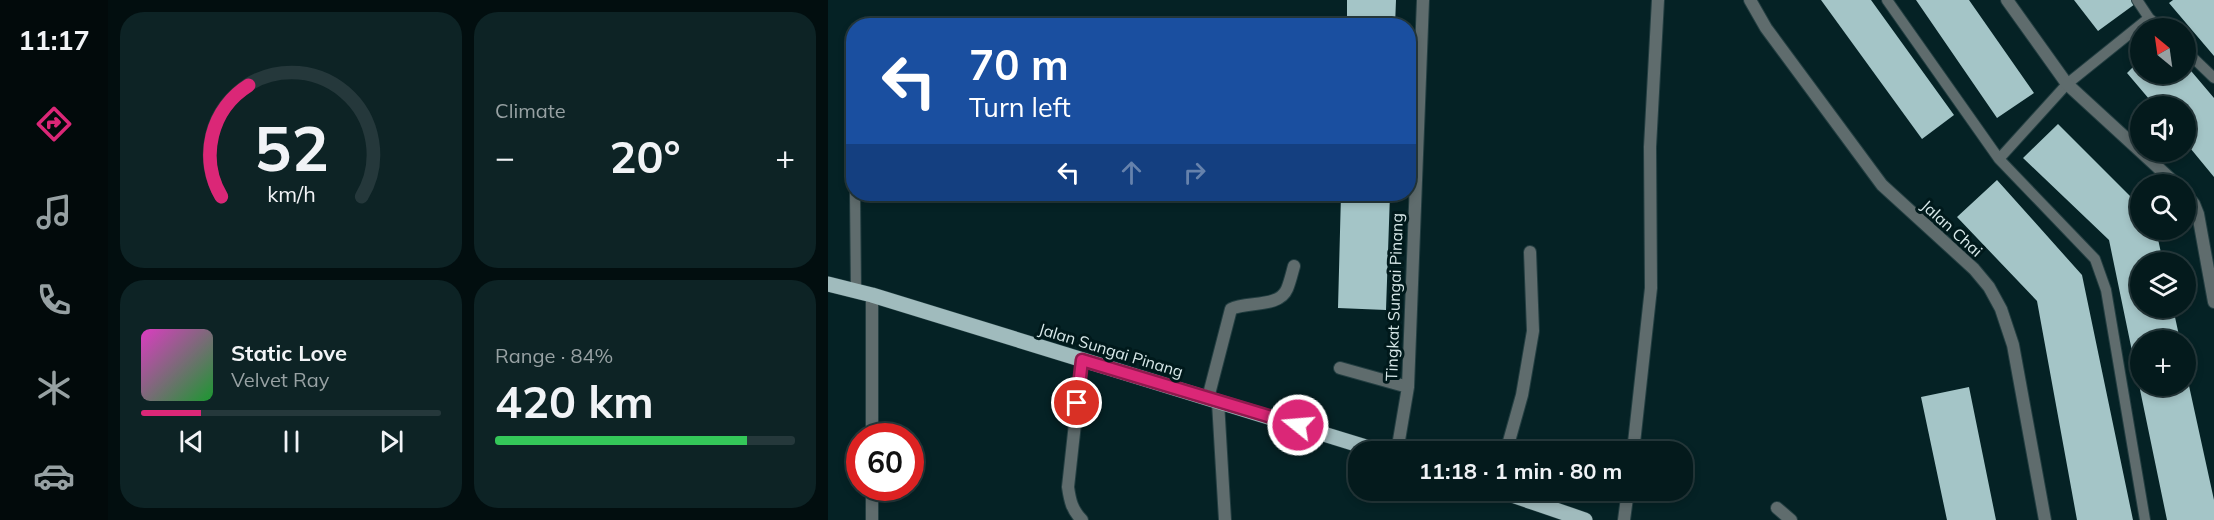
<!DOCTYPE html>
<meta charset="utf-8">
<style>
body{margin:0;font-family:Mulish,sans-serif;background:#0d2325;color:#f1f3f6;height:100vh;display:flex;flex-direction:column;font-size:22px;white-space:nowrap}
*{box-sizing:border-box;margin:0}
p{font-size:20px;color:#97a1a3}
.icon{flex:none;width:33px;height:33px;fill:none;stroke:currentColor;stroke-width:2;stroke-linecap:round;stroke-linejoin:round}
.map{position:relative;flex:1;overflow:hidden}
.drawer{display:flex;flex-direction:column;gap:12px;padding:12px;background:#020e0f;width:720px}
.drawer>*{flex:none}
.top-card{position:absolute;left:18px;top:18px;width:570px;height:183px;border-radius:24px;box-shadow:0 3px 9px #0003,0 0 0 2px #25383b;background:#1a4fa0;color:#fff;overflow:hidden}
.needle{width:39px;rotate:331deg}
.controls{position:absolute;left:1302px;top:18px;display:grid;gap:12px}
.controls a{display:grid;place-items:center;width:66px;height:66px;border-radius:50%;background:#041a1c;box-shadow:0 3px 9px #0003,0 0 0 2px #25383b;font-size:30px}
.speed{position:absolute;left:18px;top:423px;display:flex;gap:12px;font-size:30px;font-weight:700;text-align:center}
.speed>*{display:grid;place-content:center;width:78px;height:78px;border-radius:50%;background:#041a1c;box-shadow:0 3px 9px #0003,0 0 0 2px #25383b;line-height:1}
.speed .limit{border:9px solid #d22;background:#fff;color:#111}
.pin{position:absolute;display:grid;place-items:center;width:51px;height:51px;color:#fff;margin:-26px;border:3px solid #fff;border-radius:50%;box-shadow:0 2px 6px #0007}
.me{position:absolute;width:66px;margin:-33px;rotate:287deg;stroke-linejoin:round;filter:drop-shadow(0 0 4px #0008)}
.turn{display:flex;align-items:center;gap:21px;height:126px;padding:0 24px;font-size:27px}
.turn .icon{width:78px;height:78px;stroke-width:2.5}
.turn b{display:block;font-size:42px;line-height:51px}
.lanes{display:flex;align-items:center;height:57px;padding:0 24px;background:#0003;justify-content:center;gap:30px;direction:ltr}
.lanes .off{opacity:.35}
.big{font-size:45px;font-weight:700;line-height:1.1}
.drawer .widget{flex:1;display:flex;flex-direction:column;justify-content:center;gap:9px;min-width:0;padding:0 21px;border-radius:24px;background:#0d2325}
.drawer .dial{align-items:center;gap:0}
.dial svg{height:156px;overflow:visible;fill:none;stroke:#25383b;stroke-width:7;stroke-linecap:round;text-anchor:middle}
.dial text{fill:#f1f3f6;stroke:none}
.song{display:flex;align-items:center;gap:18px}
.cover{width:72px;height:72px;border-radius:9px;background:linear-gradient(135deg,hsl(310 70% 55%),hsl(130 70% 35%))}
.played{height:6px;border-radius:3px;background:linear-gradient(90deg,#db2777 20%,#25383b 20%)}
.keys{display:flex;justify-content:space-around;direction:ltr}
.heat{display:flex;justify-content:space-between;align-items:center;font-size:33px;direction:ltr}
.charge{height:9px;border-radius:4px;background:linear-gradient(90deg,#34c759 84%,#25383b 0)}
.drawer .tiles{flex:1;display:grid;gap:12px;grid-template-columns:repeat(2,1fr)}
.trip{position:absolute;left:520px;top:441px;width:345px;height:60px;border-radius:24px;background:#041a1c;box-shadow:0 3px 9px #0003,0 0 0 2px #25383b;font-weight:700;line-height:60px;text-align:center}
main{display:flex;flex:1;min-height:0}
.tab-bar{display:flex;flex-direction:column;width:108px;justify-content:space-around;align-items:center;background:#020a0b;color:#97a1a3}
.tab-bar .icon{width:42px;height:42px}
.tab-bar .selected{color:#db2777}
.tab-bar b{font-size:27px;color:#f1f3f6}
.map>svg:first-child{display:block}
</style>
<main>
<nav class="tab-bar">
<b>11:17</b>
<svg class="icon selected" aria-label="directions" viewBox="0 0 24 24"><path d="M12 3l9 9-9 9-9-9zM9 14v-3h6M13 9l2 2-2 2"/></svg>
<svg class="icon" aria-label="music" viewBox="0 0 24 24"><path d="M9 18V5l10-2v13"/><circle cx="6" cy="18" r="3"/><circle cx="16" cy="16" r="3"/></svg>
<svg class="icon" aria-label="phone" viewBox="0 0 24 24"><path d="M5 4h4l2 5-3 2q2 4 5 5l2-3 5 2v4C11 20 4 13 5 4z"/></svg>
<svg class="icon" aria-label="climate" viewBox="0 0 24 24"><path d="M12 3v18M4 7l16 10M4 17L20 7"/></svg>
<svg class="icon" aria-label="car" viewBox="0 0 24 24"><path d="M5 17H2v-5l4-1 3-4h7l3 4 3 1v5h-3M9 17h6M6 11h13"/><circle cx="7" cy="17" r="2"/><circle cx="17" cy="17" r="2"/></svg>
</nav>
<section class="drawer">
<div class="tiles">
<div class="widget dial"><svg viewBox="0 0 100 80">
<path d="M14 69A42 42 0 1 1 86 69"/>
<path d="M14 69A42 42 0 0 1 28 12" stroke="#db2777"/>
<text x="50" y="56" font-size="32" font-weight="700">52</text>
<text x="50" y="72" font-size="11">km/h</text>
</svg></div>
<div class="widget"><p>Climate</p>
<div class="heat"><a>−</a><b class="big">20°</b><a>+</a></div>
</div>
<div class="widget">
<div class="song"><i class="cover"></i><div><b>Static Love</b><p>Velvet Ray</p></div></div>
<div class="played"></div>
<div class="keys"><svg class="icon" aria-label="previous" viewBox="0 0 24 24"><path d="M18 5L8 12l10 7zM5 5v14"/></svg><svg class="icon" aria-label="pause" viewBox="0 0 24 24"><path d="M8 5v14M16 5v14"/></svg><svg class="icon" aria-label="next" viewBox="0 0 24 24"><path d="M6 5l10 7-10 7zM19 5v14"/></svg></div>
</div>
<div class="widget"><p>Range · 84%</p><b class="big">420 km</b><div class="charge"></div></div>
</div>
</section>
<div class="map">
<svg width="1386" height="520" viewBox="0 0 1386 520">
<rect width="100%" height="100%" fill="#052225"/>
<path fill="#a4c5c7" d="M519,0H568L567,26H519Z
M993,0H1043L1126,115L1094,139Z
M1088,0H1141L1206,93L1169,118Z
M1246,0H1304L1307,4L1270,31Z
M1345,0H1386V56L1341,3Z
M1312,60V74H1358V65L1386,98V177L1358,143V106H1327L1299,73Z
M1230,124L1312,206V230H1328L1335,262H1312V308H1345L1352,340H1312V386H1358V372L1386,500V520H1339L1281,240L1195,158Z
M1169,180L1254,275L1305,520H1249L1209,301L1129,217Z
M513,194H562L558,310L510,308Z
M1141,387L1168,520H1119L1093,397Z"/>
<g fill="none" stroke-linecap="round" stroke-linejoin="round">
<defs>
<path id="service" d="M1059,0L1171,159L1267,259L1278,290L1317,520
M1309,0L1321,18L1333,28
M1358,51L1386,78
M1171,159L1239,84L1321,18
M27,194L28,291"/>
<path id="minor" d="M922,0L938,28L1054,185L1146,269L1161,287L1173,309L1185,345L1217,520
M1179,0L1239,84L1348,184
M1358,194L1366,204L1370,214L1386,302
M512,368L580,387
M380,398L403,309C419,301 451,308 459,289C462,282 464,273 466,266
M390,402L397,520
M44,436V295
M569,452L580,387L595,0
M678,452L694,395L705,331L702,252
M805,452L823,288L822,147L830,0
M949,508L963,520
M44,520V488
M254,520C244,510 242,501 240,487L254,360
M796,520L800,490"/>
<path id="primary" d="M0,284L44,295L554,452
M669,490L757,520"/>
</defs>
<use href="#service" stroke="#233e41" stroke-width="12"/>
<use href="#minor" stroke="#233e41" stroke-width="14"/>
<use href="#primary" stroke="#233e41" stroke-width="16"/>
<use href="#service" stroke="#5f6c6d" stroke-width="10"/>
<use href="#minor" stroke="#5f6c6d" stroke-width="12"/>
<use href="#primary" stroke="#a0bbbd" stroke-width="15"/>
</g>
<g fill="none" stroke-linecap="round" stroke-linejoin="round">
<defs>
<path id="route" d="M249,403L254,360L470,425"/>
</defs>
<use href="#route" stroke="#8e194d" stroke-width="15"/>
<use href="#route" stroke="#db2777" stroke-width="10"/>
</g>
<g text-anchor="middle" stroke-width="6" stroke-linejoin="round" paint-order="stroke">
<g font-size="16" fill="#d8e9ea" stroke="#00191b">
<text transform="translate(1124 228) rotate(42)" y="6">Jalan Chai</text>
<text transform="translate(566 297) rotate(-88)" y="6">Tingkat Sungai Pinang</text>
<text transform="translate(283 350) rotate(17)" y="6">Jalan Sungai Pinang</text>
</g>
</g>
</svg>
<div class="controls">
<a><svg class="needle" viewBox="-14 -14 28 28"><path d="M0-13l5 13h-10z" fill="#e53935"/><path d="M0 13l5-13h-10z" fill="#97a1a3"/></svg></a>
<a><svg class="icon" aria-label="sound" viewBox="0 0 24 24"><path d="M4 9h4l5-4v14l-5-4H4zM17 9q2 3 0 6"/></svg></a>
<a><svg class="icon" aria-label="search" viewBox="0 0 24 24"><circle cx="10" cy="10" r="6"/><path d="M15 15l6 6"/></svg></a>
<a><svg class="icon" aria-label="layers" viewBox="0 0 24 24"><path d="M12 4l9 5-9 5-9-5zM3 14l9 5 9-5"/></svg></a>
<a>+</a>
</div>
<div class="speed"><div class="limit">60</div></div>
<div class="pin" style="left:249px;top:403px;background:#d93025"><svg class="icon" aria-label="arrive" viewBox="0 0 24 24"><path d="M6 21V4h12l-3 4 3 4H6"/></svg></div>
<svg class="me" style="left:470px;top:425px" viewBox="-20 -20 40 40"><circle r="17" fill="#db2777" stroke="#fff" stroke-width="3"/><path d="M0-11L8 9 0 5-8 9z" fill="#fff"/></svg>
<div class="trip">11:18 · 1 min · 80 m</div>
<div class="top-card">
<div class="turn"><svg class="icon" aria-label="left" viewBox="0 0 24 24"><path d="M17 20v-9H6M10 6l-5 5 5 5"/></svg><div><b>70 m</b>Turn left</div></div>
<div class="lanes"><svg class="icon" aria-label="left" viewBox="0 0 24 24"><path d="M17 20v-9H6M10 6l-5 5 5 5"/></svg><svg class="icon off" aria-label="ahead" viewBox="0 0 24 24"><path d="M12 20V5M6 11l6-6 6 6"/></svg><svg class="icon off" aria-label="right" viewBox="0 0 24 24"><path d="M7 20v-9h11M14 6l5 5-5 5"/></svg></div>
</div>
</div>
</main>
